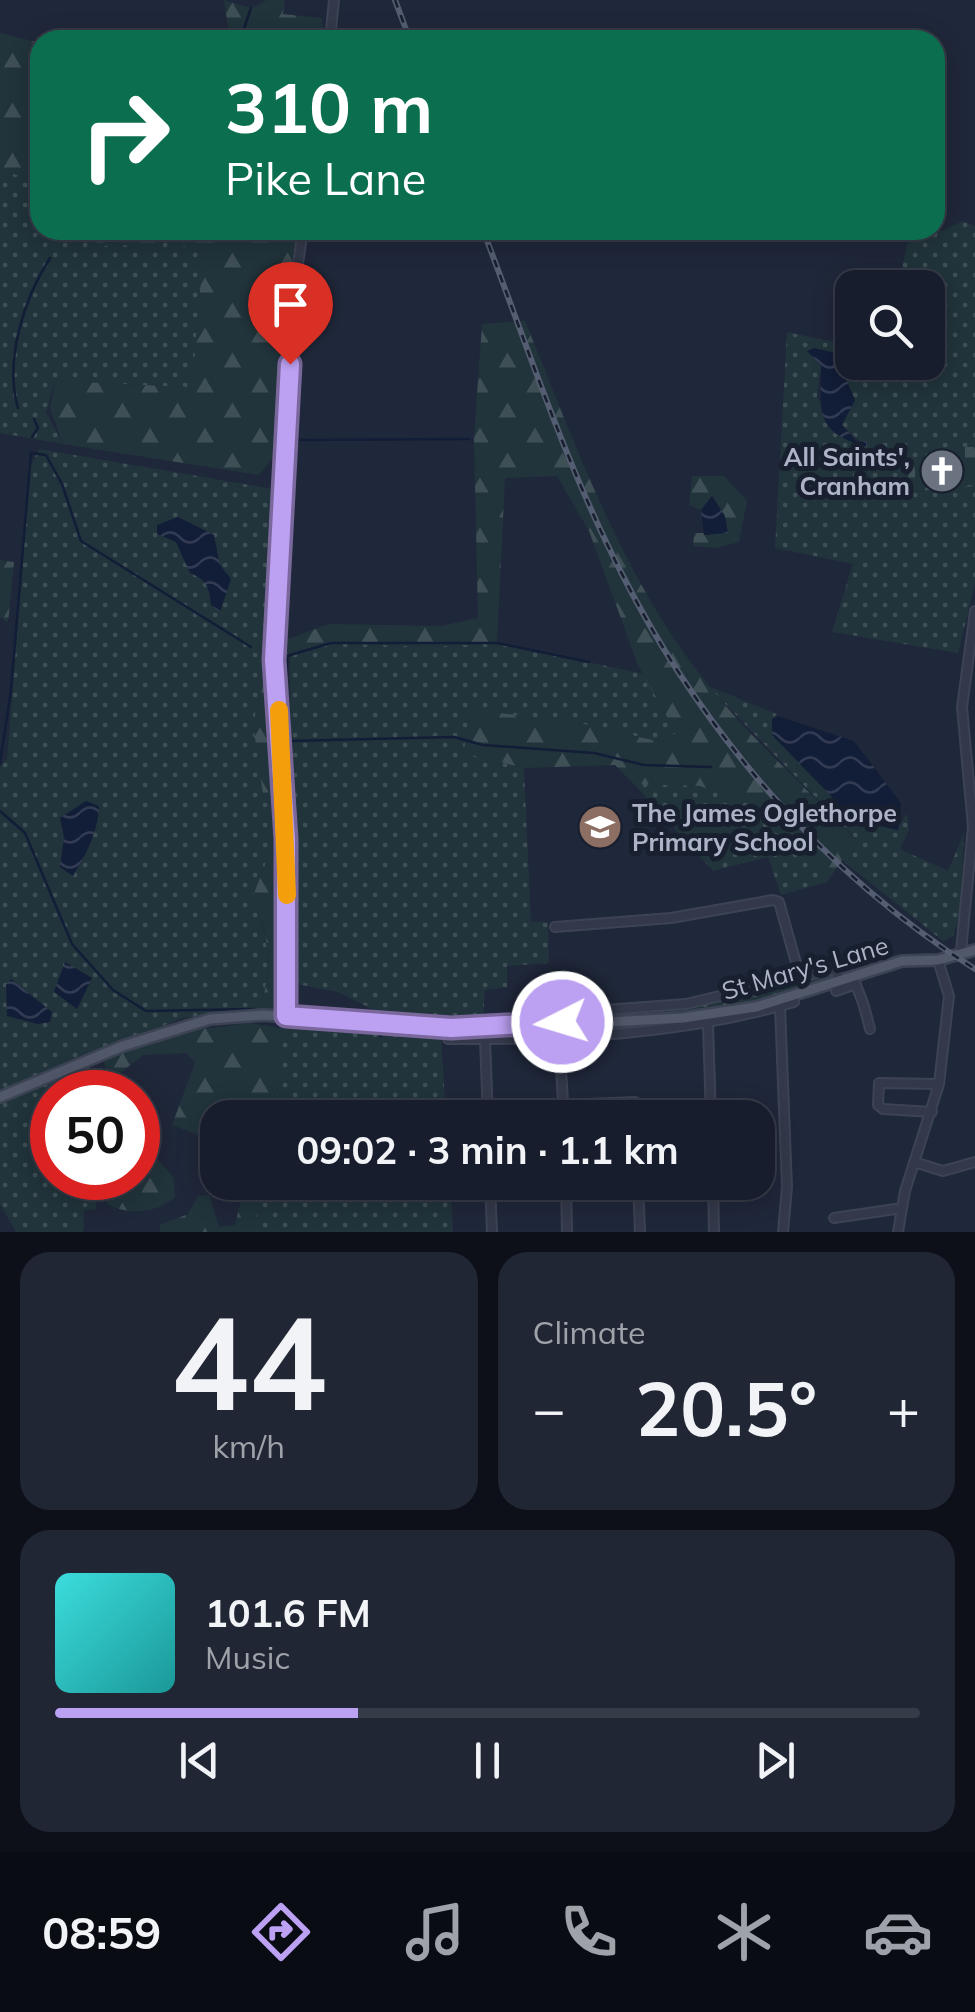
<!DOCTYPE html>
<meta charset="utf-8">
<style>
body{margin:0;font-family:Mulish,sans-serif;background:#202634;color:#f1f3f6;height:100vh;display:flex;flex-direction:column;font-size:38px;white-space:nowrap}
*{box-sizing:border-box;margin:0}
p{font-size:32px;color:#9ea2a9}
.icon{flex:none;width:55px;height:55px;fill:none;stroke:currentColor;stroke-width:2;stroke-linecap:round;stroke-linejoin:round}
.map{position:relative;height:1232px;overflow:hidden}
.panel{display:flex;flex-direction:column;gap:20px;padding:20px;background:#0d1018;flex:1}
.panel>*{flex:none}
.banner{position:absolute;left:30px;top:30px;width:915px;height:210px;border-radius:30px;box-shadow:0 5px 25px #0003,0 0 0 2px #363b48;background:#0b6e4f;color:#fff;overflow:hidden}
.fabs{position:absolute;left:835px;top:270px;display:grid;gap:20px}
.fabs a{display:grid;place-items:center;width:110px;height:110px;border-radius:20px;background:#171d2c;box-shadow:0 5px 25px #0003,0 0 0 2px #363b48;font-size:50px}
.speed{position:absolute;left:30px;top:1070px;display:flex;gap:20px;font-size:50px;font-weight:700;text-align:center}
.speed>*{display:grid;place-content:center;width:130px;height:130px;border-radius:50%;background:#171d2c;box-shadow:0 5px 25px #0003,0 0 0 2px #363b48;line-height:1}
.speed .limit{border:15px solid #d22;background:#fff;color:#111}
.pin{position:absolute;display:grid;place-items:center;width:85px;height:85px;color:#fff;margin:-102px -42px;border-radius:50% 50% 50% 0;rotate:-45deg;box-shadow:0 0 10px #0007}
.pin .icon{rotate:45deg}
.me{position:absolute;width:110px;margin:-55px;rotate:265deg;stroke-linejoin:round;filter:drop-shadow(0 0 8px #0008)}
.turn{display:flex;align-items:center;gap:35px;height:210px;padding:0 30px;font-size:45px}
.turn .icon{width:130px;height:130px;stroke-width:2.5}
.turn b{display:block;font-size:70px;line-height:85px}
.big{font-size:75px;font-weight:700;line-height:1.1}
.panel .card{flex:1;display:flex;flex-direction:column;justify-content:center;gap:15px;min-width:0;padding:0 35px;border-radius:30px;background:#202634}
.panel .dial{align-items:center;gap:0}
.dial b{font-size:130px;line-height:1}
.song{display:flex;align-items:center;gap:30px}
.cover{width:120px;height:120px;border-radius:15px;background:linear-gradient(135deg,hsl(180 70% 55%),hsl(180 70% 35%))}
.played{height:10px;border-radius:5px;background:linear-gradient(90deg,#bca0f2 35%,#363b48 35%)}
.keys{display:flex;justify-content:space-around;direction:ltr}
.heat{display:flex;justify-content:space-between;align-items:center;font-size:55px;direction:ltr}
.panel .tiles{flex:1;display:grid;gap:20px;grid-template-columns:1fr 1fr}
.card:last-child{grid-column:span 2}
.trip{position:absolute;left:200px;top:1100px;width:575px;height:100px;border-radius:30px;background:#171d2c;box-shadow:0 5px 25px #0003,0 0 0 2px #363b48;font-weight:700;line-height:100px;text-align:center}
.tabs{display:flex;height:160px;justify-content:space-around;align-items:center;background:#090c12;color:#9ea2a9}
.tabs .icon{width:70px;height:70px}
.tabs .current{color:#bca0f2}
.tabs b{font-size:45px;color:#f1f3f6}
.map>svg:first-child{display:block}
</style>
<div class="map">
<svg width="975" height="1232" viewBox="0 0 975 1232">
<defs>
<pattern id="grass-dots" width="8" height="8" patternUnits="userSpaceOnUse" patternTransform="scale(2.5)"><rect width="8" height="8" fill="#21343b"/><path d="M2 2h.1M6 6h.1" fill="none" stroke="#3f4f56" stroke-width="1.8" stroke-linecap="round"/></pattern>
<pattern id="forest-firs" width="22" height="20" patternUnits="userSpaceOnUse" patternTransform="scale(2.5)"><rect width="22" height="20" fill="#21343b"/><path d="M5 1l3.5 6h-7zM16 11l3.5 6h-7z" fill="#3f4f56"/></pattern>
<pattern id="cemetery-stones" width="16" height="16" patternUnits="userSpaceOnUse" patternTransform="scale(2.5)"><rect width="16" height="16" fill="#21343b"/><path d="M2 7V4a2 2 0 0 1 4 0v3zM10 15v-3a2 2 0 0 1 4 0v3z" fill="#3f4f56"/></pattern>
<pattern id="water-waves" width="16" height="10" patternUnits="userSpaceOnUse" patternTransform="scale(2.5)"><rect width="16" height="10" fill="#121d37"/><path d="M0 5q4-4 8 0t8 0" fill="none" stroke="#323b52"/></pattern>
</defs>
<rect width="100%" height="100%" fill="#1f273a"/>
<path fill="url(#grass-dots)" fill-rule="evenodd" d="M0,172L40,178V230H95L98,249L113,242L153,252L156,236L203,253L193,379L188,387L55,381L46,412L63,444L0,433Z
M963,221L975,226V584L958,653L832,632L853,564L775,548L787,332L852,346V362H928V288L897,287L911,230L942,231ZM815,358L855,400L842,425L864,445L835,433L817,396L821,366Z
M39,449L273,489L269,662L253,724L274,810L276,837L251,901C271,932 272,976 259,1010L183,1018L0,1091V767L7,759L30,468Z
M337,643L429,647L497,643L644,674L677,733L661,742L579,723L464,753L524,768L531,922H548L549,963L507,966V987L485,990L483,1017L385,1021L382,1014L338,992L291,983L290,653Z
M708,686L777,714L772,719L854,820L897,830L907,813L909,830L900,849L948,871L964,833L960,915L953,936L943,941L842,860L856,839Z
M670,783L700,786L749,803L827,882L781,895L768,857L713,871L634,784Z
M830,971L834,981L763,1002L681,1016L568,1018V1014L687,1006L740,996Z
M280,1028L441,1037L446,1117L276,1118Z
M67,1073L72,1092H52V1178H96V1210H84L83,1232H16L0,1204V1104Z
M263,1183H450L453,1232H253Z"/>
<path fill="url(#forest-firs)" d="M224,0L251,8L267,0H285L283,14L322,18L324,40H230Z
M0,33L40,43V178L0,172Z
M95,230H297L290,280L317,305V316L285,339L278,451L259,475L63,444L50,408L55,381L187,387L193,379L203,253L156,236L153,252L113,242L98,250Z
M525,321C576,446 623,580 709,686C753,741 808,789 856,840L827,882L748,803L700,786L634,784L615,765L524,768L464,753L469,709L579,723L661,742L676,733L638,665L589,531L557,476L505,478L497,643L429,647L337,643L283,655V641L329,624L441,626L478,618L474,437L482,324Z
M692,476H724L747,501L739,542L716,548L693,546L694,533H728L711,497L701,510L689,505Z
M0,560L14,562L8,623L0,617Z
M269,662L281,838L283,987L279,992L283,996L279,1010H259C272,976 272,932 251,901L276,837L274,810L264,801L253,724Z
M250,1023L280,1028L276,1117L218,1118L217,1142L172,1125L195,1063L186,1053L143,1055L119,1074V1092H108L104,1059L170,1033Z
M138,1138L173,1177L175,1197C156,1213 130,1216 107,1204V1178H138Z
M245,1183H263L253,1232H160V1225L188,1214L198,1196L209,1195L219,1227L235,1225Z"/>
<path fill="url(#cemetery-stones)" d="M947,447H975V486L906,492L911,459Z"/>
<path fill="url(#water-waves)" d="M814,348L835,353L855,400L842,425L857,442L867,441L866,447C813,431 821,411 821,366L807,351Z
M712,496L725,516L728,533L704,535L701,510Z
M178,517L214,535L220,565L231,579L220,612L211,605C210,588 206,579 190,573L176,542L157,534V525Z
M778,716L854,741L901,803L898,830L854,820L772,735V719Z
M86,801L99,806C98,833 85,856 73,876L60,867L64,837L60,818Z
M65,962L92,978L77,1009L54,992Z
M11,979L52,1012L50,1022L38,1024L7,1016L6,984Z"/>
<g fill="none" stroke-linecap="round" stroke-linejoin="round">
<path stroke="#121d37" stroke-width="2.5" d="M240,40L251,8
M53,239L58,230
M18,408C4,361 24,298 50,258
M32,437L38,428L34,419
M291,440L469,439
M286,696L287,656L331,643H497L589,662
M290,741L454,737L483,745L594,753L644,765L711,767
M0,763L11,690L31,453L46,455L62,484L81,541L251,647
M0,811L25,833L72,944L113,990L146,1011L254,1009
M292,1022L374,1029L381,1036"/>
<defs>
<path id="minor" d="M330,40L334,0
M555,927L671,918L773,900L779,902L800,977
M961,951L973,827L962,707L975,611
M851,976C861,993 865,1009 870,1029
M836,991L856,984
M780,1006L787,1187L783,1232
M286,1016L285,839L274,660L294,291L303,230
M562,1022L564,1013L686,1004L834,969L841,980
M708,1025L711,1118
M559,1036L564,1118
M448,1039C564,1040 682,1035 794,1002L792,996
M485,1039L488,1118
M564,1105L635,1102V1118
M932,1112L883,1109L878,1105L879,1083L939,1084
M914,1162L943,1171L975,1162
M490,1182L492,1232
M566,1182L567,1231
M638,1182L640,1232
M713,1182L714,1232
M834,1218L902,1208
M898,1232L905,1191L939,1084L949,996L938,960"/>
<path id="major" d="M0,1097L123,1046L210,1019L263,1015L474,1029L683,1018L756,1007L902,961L938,960L975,950"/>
</defs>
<use href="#minor" stroke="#3c4354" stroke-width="12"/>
<use href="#major" stroke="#3c4354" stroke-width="14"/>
<use href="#minor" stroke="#33394a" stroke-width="8"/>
<use href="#major" stroke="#51586a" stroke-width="9"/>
<defs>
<path id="rail" d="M395,0L410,40
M483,230C527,345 566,466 623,576C703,733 825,875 975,969"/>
</defs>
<use href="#rail" stroke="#545d71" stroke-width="6"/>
<use href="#rail" stroke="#181f2e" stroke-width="2.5" stroke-dasharray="8" stroke-linecap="butt"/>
</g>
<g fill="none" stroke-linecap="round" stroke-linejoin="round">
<defs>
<path id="route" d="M290,364L274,660L286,839V1016L451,1028L562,1022"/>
</defs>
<use href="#route" stroke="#7a689d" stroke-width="25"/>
<use href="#route" stroke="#bca0f2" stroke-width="18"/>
<path stroke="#f59e0b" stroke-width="18" d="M279,710L287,895"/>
</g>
<defs>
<symbol id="church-disc" viewBox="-11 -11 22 22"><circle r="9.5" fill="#6b7280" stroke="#181f2e"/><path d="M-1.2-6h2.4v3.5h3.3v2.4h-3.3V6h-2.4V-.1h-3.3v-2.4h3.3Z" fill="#fff"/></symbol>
<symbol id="school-disc" viewBox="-11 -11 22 22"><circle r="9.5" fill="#8d6e63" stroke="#181f2e"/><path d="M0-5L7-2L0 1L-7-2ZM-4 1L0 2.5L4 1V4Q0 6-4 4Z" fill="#fff"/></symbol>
</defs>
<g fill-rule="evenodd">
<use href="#church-disc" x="917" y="446" width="50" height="50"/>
<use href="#school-disc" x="575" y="802" width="50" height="50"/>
</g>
<g text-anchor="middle" stroke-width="10" stroke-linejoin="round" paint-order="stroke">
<g font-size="25" font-weight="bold" fill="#adb4c7" stroke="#181f2e" text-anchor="end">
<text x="910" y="466">All Saints',<tspan x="910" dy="29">Cranham</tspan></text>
<text x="632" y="822" text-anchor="start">The James Oglethorpe<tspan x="632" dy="29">Primary School</tspan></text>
</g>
<g font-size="25" fill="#adb4c7" stroke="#181f2e">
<text transform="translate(805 968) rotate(-16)" y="9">St Mary's Lane</text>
</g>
</g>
</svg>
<div class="fabs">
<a><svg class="icon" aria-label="search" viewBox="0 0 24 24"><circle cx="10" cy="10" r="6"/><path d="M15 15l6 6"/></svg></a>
</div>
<div class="speed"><div class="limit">50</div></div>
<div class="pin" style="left:290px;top:364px;background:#d93025"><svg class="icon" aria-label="arrive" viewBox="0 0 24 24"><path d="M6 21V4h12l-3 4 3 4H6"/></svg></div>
<svg class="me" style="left:562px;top:1022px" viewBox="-20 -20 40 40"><circle r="17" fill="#bca0f2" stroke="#fff" stroke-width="3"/><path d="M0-11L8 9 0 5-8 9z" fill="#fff"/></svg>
<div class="trip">09:02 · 3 min · 1.1 km</div>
<div class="banner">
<div class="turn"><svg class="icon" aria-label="right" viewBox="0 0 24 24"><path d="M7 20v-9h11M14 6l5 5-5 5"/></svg><div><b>310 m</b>Pike Lane</div></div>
</div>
</div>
<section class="panel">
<div class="tiles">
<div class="card dial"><b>44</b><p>km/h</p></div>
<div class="card"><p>Climate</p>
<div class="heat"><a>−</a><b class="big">20.5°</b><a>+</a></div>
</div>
<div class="card">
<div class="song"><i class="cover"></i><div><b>101.6 FM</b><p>Music</p></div></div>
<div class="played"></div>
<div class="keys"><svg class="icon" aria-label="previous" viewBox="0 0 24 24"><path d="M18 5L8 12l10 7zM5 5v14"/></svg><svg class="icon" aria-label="pause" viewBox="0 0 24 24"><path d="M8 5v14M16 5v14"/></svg><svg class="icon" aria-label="next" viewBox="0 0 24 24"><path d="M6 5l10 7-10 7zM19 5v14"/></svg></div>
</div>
</div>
</section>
<nav class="tabs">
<b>08:59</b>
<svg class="icon current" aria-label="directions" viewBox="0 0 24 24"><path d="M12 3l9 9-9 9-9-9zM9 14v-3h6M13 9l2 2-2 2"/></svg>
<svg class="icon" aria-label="music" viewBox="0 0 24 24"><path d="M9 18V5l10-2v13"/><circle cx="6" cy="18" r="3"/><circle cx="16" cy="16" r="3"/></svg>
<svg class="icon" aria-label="phone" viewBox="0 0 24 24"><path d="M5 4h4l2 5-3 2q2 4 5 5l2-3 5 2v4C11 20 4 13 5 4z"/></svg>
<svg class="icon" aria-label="climate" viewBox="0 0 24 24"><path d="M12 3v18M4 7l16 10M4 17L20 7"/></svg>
<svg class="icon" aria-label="car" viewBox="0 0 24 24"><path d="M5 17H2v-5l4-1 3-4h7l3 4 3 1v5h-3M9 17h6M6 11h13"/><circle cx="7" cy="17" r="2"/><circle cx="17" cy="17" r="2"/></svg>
</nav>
